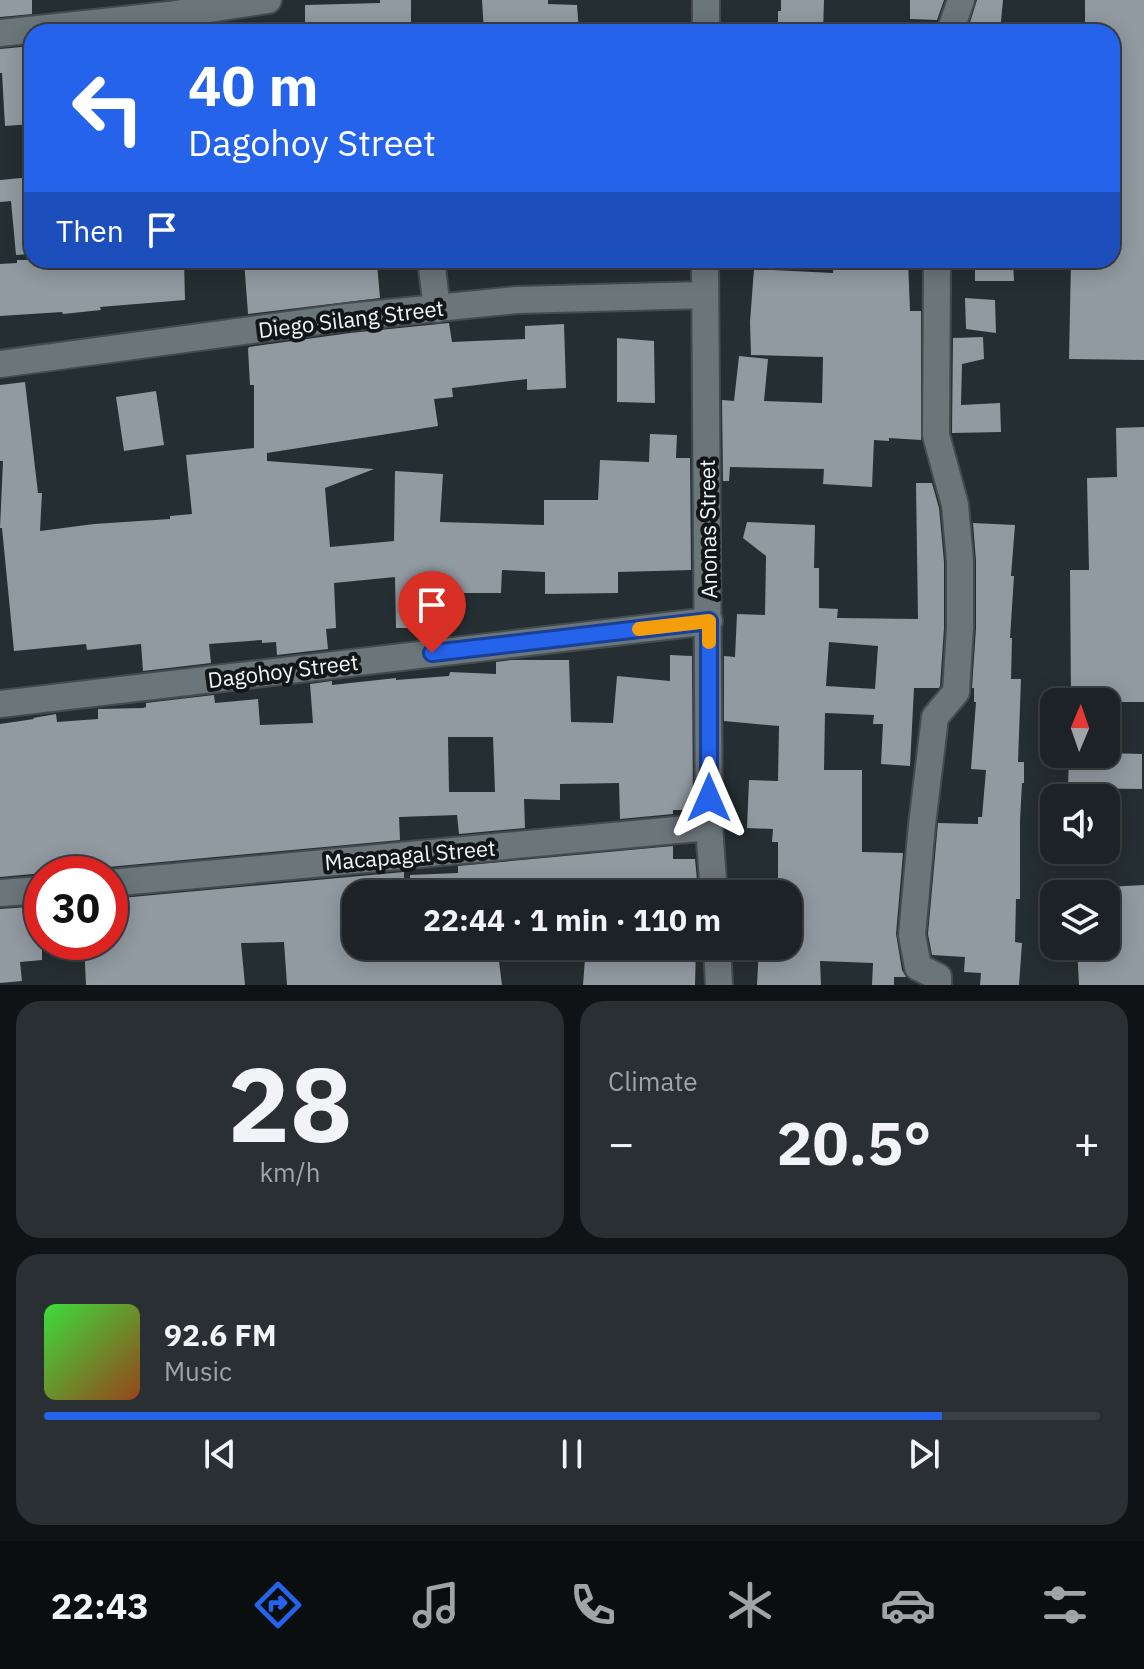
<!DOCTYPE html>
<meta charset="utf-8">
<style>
body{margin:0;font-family:"IBM Plex Sans",sans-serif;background:#292f32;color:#f1f3f6;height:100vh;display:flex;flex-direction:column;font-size:30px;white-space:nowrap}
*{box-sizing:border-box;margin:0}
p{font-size:26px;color:#a0a4a7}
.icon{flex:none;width:44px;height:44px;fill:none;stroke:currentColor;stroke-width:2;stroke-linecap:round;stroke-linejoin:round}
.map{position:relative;height:985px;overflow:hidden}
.sheet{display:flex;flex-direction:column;gap:16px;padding:16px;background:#0f1315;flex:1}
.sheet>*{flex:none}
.hud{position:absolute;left:24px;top:24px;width:1096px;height:244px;border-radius:24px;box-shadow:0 4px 20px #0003,0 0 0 2px #3a3f43;background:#2563eb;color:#fff;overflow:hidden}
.needle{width:52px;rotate:2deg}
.buttons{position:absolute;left:1040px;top:688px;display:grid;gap:16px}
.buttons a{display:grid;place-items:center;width:80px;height:80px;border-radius:16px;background:#1c2226;box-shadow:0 4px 20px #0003,0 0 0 2px #3a3f43;font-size:40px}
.speed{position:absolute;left:24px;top:856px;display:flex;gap:16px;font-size:40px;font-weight:700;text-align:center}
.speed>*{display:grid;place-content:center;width:104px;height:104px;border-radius:50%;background:#1c2226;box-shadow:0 4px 20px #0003,0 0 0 2px #3a3f43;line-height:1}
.speed .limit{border:12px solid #d22;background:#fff;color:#111}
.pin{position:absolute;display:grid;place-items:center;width:68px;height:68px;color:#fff;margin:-82px -34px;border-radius:50% 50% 50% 0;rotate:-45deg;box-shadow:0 0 8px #0007}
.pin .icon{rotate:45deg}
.me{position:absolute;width:88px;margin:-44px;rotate:0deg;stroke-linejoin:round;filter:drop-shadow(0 0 6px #0008)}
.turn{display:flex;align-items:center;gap:28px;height:168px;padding:0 32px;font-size:36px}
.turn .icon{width:104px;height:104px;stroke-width:2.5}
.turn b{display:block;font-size:56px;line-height:68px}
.then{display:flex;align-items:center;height:76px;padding:0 32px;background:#0003;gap:16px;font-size:30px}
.big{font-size:60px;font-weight:800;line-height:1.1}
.sheet .card{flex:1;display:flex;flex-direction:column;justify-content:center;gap:12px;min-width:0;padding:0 28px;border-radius:24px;background:#292f32}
.sheet .dial{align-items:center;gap:0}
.dial b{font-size:104px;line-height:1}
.song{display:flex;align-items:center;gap:24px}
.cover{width:96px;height:96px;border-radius:12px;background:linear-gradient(135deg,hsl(120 70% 55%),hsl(20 70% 35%))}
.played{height:8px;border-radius:4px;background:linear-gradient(90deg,#2563eb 85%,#3a3f43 85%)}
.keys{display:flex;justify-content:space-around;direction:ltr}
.heat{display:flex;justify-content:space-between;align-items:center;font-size:44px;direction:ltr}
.sheet .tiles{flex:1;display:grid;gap:16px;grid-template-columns:1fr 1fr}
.card:last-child{grid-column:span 2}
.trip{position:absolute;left:342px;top:880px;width:460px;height:80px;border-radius:24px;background:#1c2226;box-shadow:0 4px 20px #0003,0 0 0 2px #3a3f43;font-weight:800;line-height:80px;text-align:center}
.menu{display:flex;height:128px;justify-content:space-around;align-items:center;background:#0b0e0f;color:#a0a4a7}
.menu .icon{width:56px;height:56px}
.menu .active{color:#2563eb}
.menu b{font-size:36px;color:#f1f3f6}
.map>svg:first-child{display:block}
</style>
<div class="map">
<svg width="1144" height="985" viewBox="0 0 1144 985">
<rect width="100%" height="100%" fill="#252e32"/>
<path fill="#919aa1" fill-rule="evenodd" d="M0,0H32V14L0,17Z
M380,0H411V32H380V27L305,29V5L380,3Z
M482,0H548V4L577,5L579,32H484Z
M781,0H824L823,32H778V11H781Z
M910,0H944L937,20L910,19Z
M977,0H1003L1000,32H967Z
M1085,0H1144V360L1069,359L1071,260H1112V32H1085Z
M32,46V124L5,126L2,73H0V49Z
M32,177V254L16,255L11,201L0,202V180Z
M17,260H90L91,266L184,260L185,300L100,307L101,310L63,314L62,312L0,316V264L17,263Z
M244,260H375V263H377L380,298L248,314Z
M834,260H908L910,311H921V440L889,438V441L874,440L872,487L823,484L824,469L730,467L729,481H723L722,400L734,401L739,356L768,359L764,401L822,403L823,357L751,355L750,322L754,269L833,273Z
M975,260H1013L1014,281H975Z
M965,298L995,300L996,333L966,329Z
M449,323L452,342L525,339V326L564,324L566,388L527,390V379L452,388L453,397L434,399L438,426L267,453V461L374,469L325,488L330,547L394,541L395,471L443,474L440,522L544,525V500H598L600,460L649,462L650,434L677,435L676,458H690L691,570L618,572V593L545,594V572L502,570L501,593H456V626L417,628H396L395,577L334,583L336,628L326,629L328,649L277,655L276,642L262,643V640L209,644L211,663L143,671L141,644L87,650L86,644L14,651L2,528H0L3,461H0V385L25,382L38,493H42L40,531L94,524L170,519V516L192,514L186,455L254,448V385H250L248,349L249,347L350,333Z
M983,337L984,359L962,364L961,405L1000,403L1001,432L952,433L953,338Z
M617,338L654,341L655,403L617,402Z
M156,391L164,445L124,451L116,397Z
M1144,427V702H1071L1070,570H1089L1087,478L1117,477L1116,428Z
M916,483H932L939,508L944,562V628L940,686L939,688H914L910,766L881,764L883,724H873L874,715L825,713L824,770H862V852L903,853L896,934L902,970L906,977H894V985H872L873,963L820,961L821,985H757L759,946H788V894H778V842H772L773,829L747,828L749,780L778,781L779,726L724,721V656L735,657L737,614L765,615L766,556L743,538L747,522L815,525L814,568H819V608L838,609L837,618L918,619ZM829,642L878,646L875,689L826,686Z
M973,523L1015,525L1011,576H1014L1010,638H1012L1011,679H1021L1018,762H1024V783H1022L1020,821V899H1016L1015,942L1022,943L1019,985H980L981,973L964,972L965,957L932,955L928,934L938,823L978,824V817H982L986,770L971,769L976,702H974V688H972L976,628V561Z
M670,655L692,656L693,810H673V814L620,819L619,783L560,784V800L524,799L525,828L459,834L457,815L399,817L400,840L0,877V724L34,719L33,718L56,714L57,722L98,719V709L143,708L146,707V703L214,695L215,703L258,699L260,725L313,723L310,684L332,681V685L396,678V680L449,676L450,672L496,674V662L511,660H569L571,722L613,723L617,676L670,681ZM448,737H493L495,792H449Z
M1106,753L1142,754V789L1068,788L1069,754Z
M673,846V859H695L698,891H673V894H545L546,887L489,886V894H410V875L458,873V866Z
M404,872V894H356V959L407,953L406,946H439V950L471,946H497L502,985H287L284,942L241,943L245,985H86L84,942H110V899Z
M1144,885V985H1079L1077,946H1106V887Z
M42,906V960L20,962L22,981L0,983V909Z
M586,946H696L695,985H583Z"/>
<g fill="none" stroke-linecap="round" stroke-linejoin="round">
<defs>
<path id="street" d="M706,32V0
M950,32L961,0
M0,33L169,15L268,0
M431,260L437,309
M705,260L709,827L714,894
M937,260L936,435L955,505L960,561V628L956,692L935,717L922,825L912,935L918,967L938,977V985
M0,364L348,317L516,300L705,295
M0,704L709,621
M110,883L709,827
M0,893L42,890
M717,946L719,985"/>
</defs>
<use href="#street" stroke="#444c4f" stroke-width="30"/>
<use href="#street" stroke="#6b767a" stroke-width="26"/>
</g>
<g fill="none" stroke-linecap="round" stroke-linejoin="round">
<defs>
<path id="route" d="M432,653L709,621V798"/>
</defs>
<use href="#route" stroke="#184099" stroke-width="20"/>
<use href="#route" stroke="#2563eb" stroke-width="14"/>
<path stroke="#f59e0b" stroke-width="14" d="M639,629L709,621V642"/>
</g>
<g text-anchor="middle" stroke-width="8" stroke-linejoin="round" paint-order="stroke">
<g font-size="22" fill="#f0f6f8" stroke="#121617">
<text transform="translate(351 319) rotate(-7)" y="8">Diego Silang Street</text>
<text transform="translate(708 529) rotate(-91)" y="8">Anonas Street</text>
<text transform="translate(283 671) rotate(-7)" y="8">Dagohoy Street</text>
<text transform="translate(410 855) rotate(-5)" y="8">Macapagal Street</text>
</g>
</g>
</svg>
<div class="buttons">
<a><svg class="needle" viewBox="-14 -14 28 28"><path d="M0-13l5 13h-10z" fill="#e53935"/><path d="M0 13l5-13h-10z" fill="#a0a4a7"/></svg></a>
<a><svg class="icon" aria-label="sound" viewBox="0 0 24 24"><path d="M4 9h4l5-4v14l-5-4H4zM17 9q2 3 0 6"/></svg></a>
<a><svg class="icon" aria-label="layers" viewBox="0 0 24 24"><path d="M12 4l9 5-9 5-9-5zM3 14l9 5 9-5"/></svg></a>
</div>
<div class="speed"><div class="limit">30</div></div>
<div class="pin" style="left:432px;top:653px;background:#d93025"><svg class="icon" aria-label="arrive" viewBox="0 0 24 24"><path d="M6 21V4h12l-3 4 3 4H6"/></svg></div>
<svg class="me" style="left:709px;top:798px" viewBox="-20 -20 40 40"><path d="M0-17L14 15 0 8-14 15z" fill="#2563eb" stroke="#fff" stroke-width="4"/></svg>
<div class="trip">22:44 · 1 min · 110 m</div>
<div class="hud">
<div class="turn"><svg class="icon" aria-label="left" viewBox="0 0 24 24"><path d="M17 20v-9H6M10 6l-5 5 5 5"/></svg><div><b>40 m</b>Dagohoy Street</div></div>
<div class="then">Then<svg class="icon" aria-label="arrive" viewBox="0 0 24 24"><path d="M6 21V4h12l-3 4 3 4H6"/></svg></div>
</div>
</div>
<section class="sheet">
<div class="tiles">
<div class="card dial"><b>28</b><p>km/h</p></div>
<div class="card"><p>Climate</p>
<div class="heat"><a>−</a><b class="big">20.5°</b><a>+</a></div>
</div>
<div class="card">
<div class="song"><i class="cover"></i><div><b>92.6 FM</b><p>Music</p></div></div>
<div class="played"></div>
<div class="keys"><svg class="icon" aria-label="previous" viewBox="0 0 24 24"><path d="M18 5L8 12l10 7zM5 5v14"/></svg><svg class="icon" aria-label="pause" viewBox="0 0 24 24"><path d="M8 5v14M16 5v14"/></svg><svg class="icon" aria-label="next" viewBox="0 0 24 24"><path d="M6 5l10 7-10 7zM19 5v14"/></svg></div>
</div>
</div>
</section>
<nav class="menu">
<b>22:43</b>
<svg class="icon active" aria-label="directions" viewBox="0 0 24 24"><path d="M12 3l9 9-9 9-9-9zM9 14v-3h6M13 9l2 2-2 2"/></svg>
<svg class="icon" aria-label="music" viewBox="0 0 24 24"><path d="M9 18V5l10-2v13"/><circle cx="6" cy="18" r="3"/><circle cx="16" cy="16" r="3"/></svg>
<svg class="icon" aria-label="phone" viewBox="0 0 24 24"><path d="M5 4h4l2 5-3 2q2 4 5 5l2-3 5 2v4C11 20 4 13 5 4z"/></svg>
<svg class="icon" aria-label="climate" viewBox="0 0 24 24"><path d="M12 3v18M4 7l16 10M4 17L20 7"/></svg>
<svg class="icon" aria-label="car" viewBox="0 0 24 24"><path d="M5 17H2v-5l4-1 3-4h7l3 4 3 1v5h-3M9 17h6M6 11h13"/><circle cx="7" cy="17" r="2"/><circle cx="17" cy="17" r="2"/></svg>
<svg class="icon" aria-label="filters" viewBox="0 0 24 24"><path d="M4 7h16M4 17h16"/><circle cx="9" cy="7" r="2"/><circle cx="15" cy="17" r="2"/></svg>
</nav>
